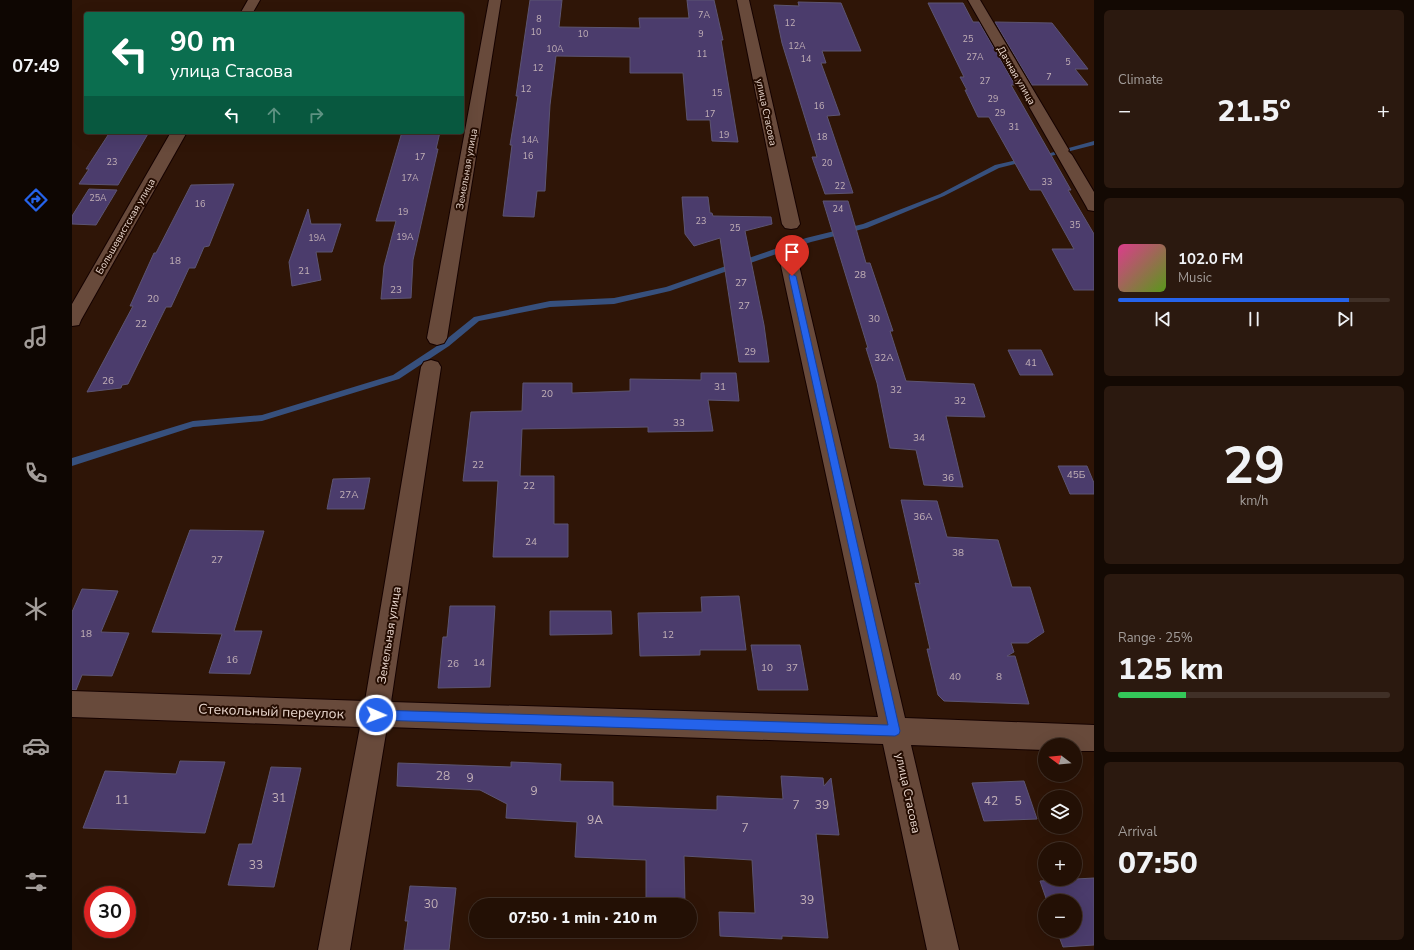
<!DOCTYPE html>
<meta charset="utf-8">
<style>
body{margin:0;font-family:"Nunito Sans",sans-serif;background:#2b190f;color:#f1f3f6;height:100vh;display:flex;flex-direction:column;font-size:15px;white-space:nowrap}
*{box-sizing:border-box;margin:0}
p{font-size:13px;color:#a39d9a}
.icon{flex:none;width:22px;height:22px;fill:none;stroke:currentColor;stroke-width:2;stroke-linecap:round;stroke-linejoin:round}
.map{position:relative;flex:1;overflow:hidden}
.details{display:flex;flex-direction:column;gap:10px;padding:10px;background:#130903;width:320px}
.details>*{flex:none}
.hud{position:absolute;left:12px;top:12px;width:380px;height:122px;border-radius:4px;box-shadow:0 4px 16px #0002,0 0 0 1px #403027;background:#0b6e4f;color:#fff;overflow:hidden}
.needle{width:26px;rotate:286deg}
.buttons{position:absolute;left:966px;top:738px;display:grid;gap:8px}
.buttons a{display:grid;place-items:center;width:44px;height:44px;border-radius:50%;background:#231005;box-shadow:0 4px 16px #0002,0 0 0 1px #403027;font-size:20px}
.speed{position:absolute;left:12px;top:886px;display:flex;gap:8px;font-size:20px;font-weight:700;text-align:center}
.speed>*{display:grid;place-content:center;width:52px;height:52px;border-radius:50%;background:#231005;box-shadow:0 4px 16px #0002,0 0 0 1px #403027;line-height:1}
.speed .limit{border:6px solid #d22;background:#fff;color:#111}
.pin{position:absolute;display:grid;place-items:center;width:34px;height:34px;color:#fff;margin:-41px -17px;border-radius:50% 50% 50% 0;rotate:-45deg;box-shadow:0 0 4px #0007}
.pin .icon{rotate:45deg}
.me{position:absolute;width:44px;margin:-22px;rotate:92deg;stroke-linejoin:round;filter:drop-shadow(0 0 3px #0008)}
.turn{display:flex;align-items:center;gap:14px;height:84px;padding:0 20px;font-size:18px}
.turn .icon{width:52px;height:52px;stroke-width:2.5}
.turn b{display:block;font-size:28px;line-height:34px}
.lanes{display:flex;align-items:center;height:38px;padding:0 20px;background:#0003;justify-content:center;gap:20px;direction:ltr}
.lanes .off{opacity:.35}
.big{font-size:30px;font-weight:800;line-height:1.1}
.details .card{flex:1;display:flex;flex-direction:column;justify-content:center;gap:6px;min-width:0;padding:0 14px;border-radius:6px;background:#2b190f}
.details .dial{align-items:center;gap:0}
.dial b{font-size:52px;line-height:1}
.song{display:flex;align-items:center;gap:12px}
.cover{width:48px;height:48px;border-radius:6px;background:linear-gradient(135deg,hsl(330 70% 55%),hsl(90 70% 35%))}
.played{height:4px;border-radius:2px;background:linear-gradient(90deg,#2563eb 85%,#403027 85%)}
.keys{display:flex;justify-content:space-around;direction:ltr}
.heat{display:flex;justify-content:space-between;align-items:center;font-size:22px;direction:ltr}
.charge{height:6px;border-radius:3px;background:linear-gradient(90deg,#34c759 25%,#403027 0)}
.trip{position:absolute;left:397px;top:898px;width:228px;height:40px;border-radius:20px;background:#231005;box-shadow:0 4px 16px #0002,0 0 0 1px #403027;font-weight:800;line-height:40px;text-align:center}
main{display:flex;flex:1;min-height:0}
.dock{display:flex;flex-direction:column;width:72px;justify-content:space-around;align-items:center;background:#0e0602;color:#a39d9a}
.dock .icon{width:28px;height:28px}
.dock .active{color:#2563eb}
.dock b{font-size:18px;color:#f1f3f6}
.map>svg:first-child{display:block}
</style>
<main>
<nav class="dock">
<b>07:49</b>
<svg class="icon active" aria-label="directions" viewBox="0 0 24 24"><path d="M12 3l9 9-9 9-9-9zM9 14v-3h6M13 9l2 2-2 2"/></svg>
<svg class="icon" aria-label="music" viewBox="0 0 24 24"><path d="M9 18V5l10-2v13"/><circle cx="6" cy="18" r="3"/><circle cx="16" cy="16" r="3"/></svg>
<svg class="icon" aria-label="phone" viewBox="0 0 24 24"><path d="M5 4h4l2 5-3 2q2 4 5 5l2-3 5 2v4C11 20 4 13 5 4z"/></svg>
<svg class="icon" aria-label="climate" viewBox="0 0 24 24"><path d="M12 3v18M4 7l16 10M4 17L20 7"/></svg>
<svg class="icon" aria-label="car" viewBox="0 0 24 24"><path d="M5 17H2v-5l4-1 3-4h7l3 4 3 1v5h-3M9 17h6M6 11h13"/><circle cx="7" cy="17" r="2"/><circle cx="17" cy="17" r="2"/></svg>
<svg class="icon" aria-label="filters" viewBox="0 0 24 24"><path d="M4 7h16M4 17h16"/><circle cx="9" cy="7" r="2"/><circle cx="15" cy="17" r="2"/></svg>
</nav>
<div class="map">
<svg width="1022" height="950" viewBox="0 0 1022 950">
<rect width="100%" height="100%" fill="#2f1507"/>
<g fill="none" stroke-linecap="round" stroke-linejoin="round">
<path fill="#37507d" fill-rule="evenodd" d="M1022,141V145L967,159L964,157Z
M953,158L956,160L955,161L927,168L872,196L795,228L739,242L598,291L542,304L478,307L407,321L377,346L327,379L190,421L121,427L0,466V458L121,421L190,415L321,375L371,342L402,317L478,301L542,298L594,287L734,238L791,224L868,194L923,165Z"/>
</g>
<path fill="#4b3c6c" stroke="#5c5472" d="M458,0H490L487,27L568,28L567,18H617L615,0H642L651,40H649L666,142L640,141L638,120H615L611,73H558V57L484,56L478,105L473,191H465L462,217L431,216L440,145H438L446,96H444Z
M726,2L769,3L789,51H750L754,63H749L768,115L755,116L781,193L753,194L740,157H745L710,43L702,5L727,6Z
M856,3H891L901,22H907L943,85H939L999,190H996L1022,234V290H1002L980,249H1002L969,190H958L917,117H906L893,90H895L888,77H892Z
M923,22L980,23L1016,69H1003L1016,85H960Z
M38,132H77L46,185L7,184L17,169H14Z
M330,132H368L364,149H366L341,260L339,298L309,299L312,266L324,221H304Z
M162,184L137,246L132,247L123,268H117L99,307H94L56,384L50,385L49,388L15,392L61,306H58L82,253H84L119,185Z
M17,189L45,190L24,225L0,224V216Z
M610,197H636L638,213H640L641,216L699,217L700,224L673,231L692,325L697,362H667L648,238L622,246L613,234Z
M751,201H776L794,263H798L821,331H818L834,381L902,384L913,417L874,416L891,487L852,485L844,450L818,448L805,383L794,348H796Z
M236,209L239,224H269L260,252H244L249,280L220,286L217,262Z
M936,350H969L981,375H948Z
M629,373H664L667,401L636,400L641,431L576,432V427L450,429L448,476H482V524H496V557H421L426,481H391L399,412L450,411L451,383H500V393L558,391V379L629,380Z
M986,466H1015L1022,483V494H998Z
M298,478L292,509H255L261,479Z
M829,500L865,501L875,537L926,540L940,587H958L972,632L956,643H939L942,652L935,656H943L957,704L872,701L866,695L855,649H858L843,583L848,584Z
M118,530L192,531L162,631H190L178,674L137,673L150,634L80,632Z
M10,589L46,591L29,632L57,633L40,676L10,675L4,690H0V612Z
M667,596L674,650H628V655L568,656L566,613L630,612L629,597Z
M378,606H423L418,687L366,688L371,637H375Z
M478,611H539L540,634L478,635Z
M679,645H728L736,690H686Z
M108,761L153,762L133,833L11,828L33,771L104,774Z
M439,762L489,764L488,781L541,782V806L645,810V796L711,799L709,776L751,778L752,786L759,778L767,835L744,834L756,938L710,936V939L648,936L647,912L683,913L680,860L612,856L613,904L574,901V860L503,857L505,822L434,818L435,804L408,790L325,786L326,763L439,767Z
M199,767L229,768L202,887L156,885L167,844H180Z
M952,781L965,819L912,821L900,783Z
M1022,878V945L991,947L985,931H1003V901H975L968,881Z
M338,886L384,888L377,950H332L336,921H333Z"/>
<g fill="none" stroke-linecap="round" stroke-linejoin="round">
<defs>
<path id="minor" d="M176,0H188L180,14H168Z
M417,0H429L375,338L372,343L365,345L358,343L355,338Z
M665,0H677L728,224L725,228L719,229L713,228L710,224Z
M896,0H908L997,150L996,151L1000,155L1022,192V211L1016,210L1014,206Z
M99,132H115L9,320L7,325L0,326V304Z
M717,255L723,257L726,261L833,718L1022,725V751H1003V745H973V750L839,745L887,950H855L811,744L315,727L278,950H246L288,727L0,717V691L293,701L349,367L352,362L359,360L366,362L369,367L319,702L806,717L708,261L711,257Z"/>
</defs>
<use href="#minor" stroke="#150200" stroke-width="2"/>
<use href="#minor" fill="#684a3b" fill-rule="evenodd"/>
</g>
<path fill="#2563eb" stroke="#184099" d="M718,274H720L724,276L828,731L827,734L823,736L304,720L300,719L299,715L300,711L304,710L816,725L717,276Z"/>
<g text-anchor="middle" stroke-width="4" stroke-linejoin="round" paint-order="stroke">
<g font-size="9" fill="#c2b0b6">
<text x="632" y="18">7А</text>
<text x="467" y="22">8</text>
<text x="718" y="26">12</text>
<text x="464" y="35">10</text>
<text x="511" y="37">10</text>
<text x="629" y="37">9</text>
<text x="896" y="42">25</text>
<text x="725" y="49">12А</text>
<text x="483" y="52">10А</text>
<text x="630" y="57">11</text>
<text x="903" y="60">27А</text>
<text x="734" y="62">14</text>
<text x="996" y="65">5</text>
<text x="466" y="71">12</text>
<text x="977" y="80">7</text>
<text x="913" y="84">27</text>
<text x="454" y="92">12</text>
<text x="645" y="96">15</text>
<text x="921" y="102">29</text>
<text x="747" y="109">16</text>
<text x="928" y="116">29</text>
<text x="638" y="117">17</text>
<text x="942" y="130">31</text>
<text x="652" y="138">19</text>
<text x="750" y="140">18</text>
<text x="458" y="143">14А</text>
<text x="456" y="159">16</text>
<text x="348" y="160">17</text>
<text x="40" y="165">23</text>
<text x="755" y="166">20</text>
<text x="338" y="181">17А</text>
<text x="975" y="185">33</text>
<text x="768" y="189">22</text>
<text x="26" y="201">25А</text>
<text x="128" y="207">16</text>
<text x="766" y="212">24</text>
<text x="331" y="215">19</text>
<text x="629" y="224">23</text>
<text x="1003" y="228">35</text>
<text x="663" y="231">25</text>
<text x="333" y="240">19А</text>
<text x="245" y="241">19А</text>
</g>
<g font-size="10" fill="#e9d7ce" stroke="#240c01">
<text transform="translate(945 75) rotate(60)" y="4">Дачная улица</text>
<text transform="translate(695 112) rotate(78)" y="4">улица Стасова</text>
<text transform="translate(394 169) rotate(-80)" y="4">Земельная улица</text>
<text transform="translate(53 226) rotate(-60)" y="4">Большевистская улица</text>
</g>
<g font-size="10" fill="#c2b0b6">
<text x="103" y="264">18</text>
<text x="232" y="274">21</text>
<text x="788" y="278">28</text>
<text x="669" y="286">27</text>
<text x="324" y="293">23</text>
<text x="81" y="302">20</text>
<text x="672" y="309">27</text>
<text x="802" y="322">30</text>
<text x="69" y="327">22</text>
<text x="678" y="355">29</text>
<text x="812" y="361">32А</text>
<text x="959" y="366">41</text>
<text x="36" y="384">26</text>
<text x="648" y="390">31</text>
<text x="824" y="393">32</text>
<text x="475" y="397">20</text>
<text x="888" y="404">32</text>
<text x="607" y="426">33</text>
<text x="847" y="441">34</text>
<text x="406" y="468">22</text>
<text x="1004" y="478">45Б</text>
<text x="876" y="481">36</text>
<text x="457" y="489">22</text>
<text x="277" y="498">27А</text>
<text x="851" y="520">36А</text>
<text x="459" y="545">24</text>
<text x="886" y="556">38</text>
<text x="145" y="563">27</text>
<text x="14" y="637">18</text>
<text x="596" y="638">12</text>
<text x="160" y="663">16</text>
<text x="407" y="666">14</text>
<text x="381" y="667">26</text>
<text x="695" y="671">10</text>
<text x="720" y="671">37</text>
<text x="883" y="680">40</text>
<text x="927" y="680">8</text>
</g>
<g font-size="12" fill="#e9d7ce" stroke="#240c01">
<text transform="translate(317 635) rotate(-81)" y="4">Земельная улица</text>
<text transform="translate(836 793) rotate(78)" y="4">улица Стасова</text>
</g>
<g font-size="12" fill="#c2b0b6">
<text x="371" y="780">28</text>
<text x="398" y="782">9</text>
<text x="462" y="795">9</text>
<text x="207" y="802">31</text>
<text x="50" y="804">11</text>
<text x="919" y="805">42</text>
<text x="946" y="805">5</text>
<text x="724" y="809">7</text>
<text x="750" y="809">39</text>
<text x="523" y="824">9А</text>
<text x="673" y="832">7</text>
<text x="184" y="869">33</text>
<text x="735" y="904">39</text>
<text x="359" y="908">30</text>
</g>
<g font-size="14" fill="#e9d7ce" stroke="#240c01">
<text transform="translate(199 711) rotate(2)" y="5">Стекольный переулок</text>
</g>
</g>
</svg>
<div class="buttons">
<a><svg class="needle" viewBox="-14 -14 28 28"><path d="M0-13l5 13h-10z" fill="#e53935"/><path d="M0 13l5-13h-10z" fill="#a39d9a"/></svg></a>
<a><svg class="icon" aria-label="layers" viewBox="0 0 24 24"><path d="M12 4l9 5-9 5-9-5zM3 14l9 5 9-5"/></svg></a>
<a>+</a>
<a>−</a>
</div>
<div class="speed"><div class="limit">30</div></div>
<div class="pin" style="left:720px;top:276px;background:#d93025"><svg class="icon" aria-label="arrive" viewBox="0 0 24 24"><path d="M6 21V4h12l-3 4 3 4H6"/></svg></div>
<svg class="me" style="left:304px;top:715px" viewBox="-20 -20 40 40"><circle r="17" fill="#2563eb" stroke="#fff" stroke-width="3"/><path d="M0-11L8 9 0 5-8 9z" fill="#fff"/></svg>
<div class="trip">07:50 · 1 min · 210 m</div>
<div class="hud">
<div class="turn"><svg class="icon" aria-label="left" viewBox="0 0 24 24"><path d="M17 20v-9H6M10 6l-5 5 5 5"/></svg><div><b>90 m</b>улица Стасова</div></div>
<div class="lanes"><svg class="icon" aria-label="left" viewBox="0 0 24 24"><path d="M17 20v-9H6M10 6l-5 5 5 5"/></svg><svg class="icon off" aria-label="ahead" viewBox="0 0 24 24"><path d="M12 20V5M6 11l6-6 6 6"/></svg><svg class="icon off" aria-label="right" viewBox="0 0 24 24"><path d="M7 20v-9h11M14 6l5 5-5 5"/></svg></div>
</div>
</div>
<section class="details">
<div class="card"><p>Climate</p>
<div class="heat"><a>−</a><b class="big">21.5°</b><a>+</a></div>
</div>
<div class="card">
<div class="song"><i class="cover"></i><div><b>102.0 FM</b><p>Music</p></div></div>
<div class="played"></div>
<div class="keys"><svg class="icon" aria-label="previous" viewBox="0 0 24 24"><path d="M18 5L8 12l10 7zM5 5v14"/></svg><svg class="icon" aria-label="pause" viewBox="0 0 24 24"><path d="M8 5v14M16 5v14"/></svg><svg class="icon" aria-label="next" viewBox="0 0 24 24"><path d="M6 5l10 7-10 7zM19 5v14"/></svg></div>
</div>
<div class="card dial"><b>29</b><p>km/h</p></div>
<div class="card"><p>Range · 25%</p><b class="big">125 km</b><div class="charge"></div></div>
<div class="card"><p>Arrival</p><b class="big">07:50</b></div>
</section>
</main>
